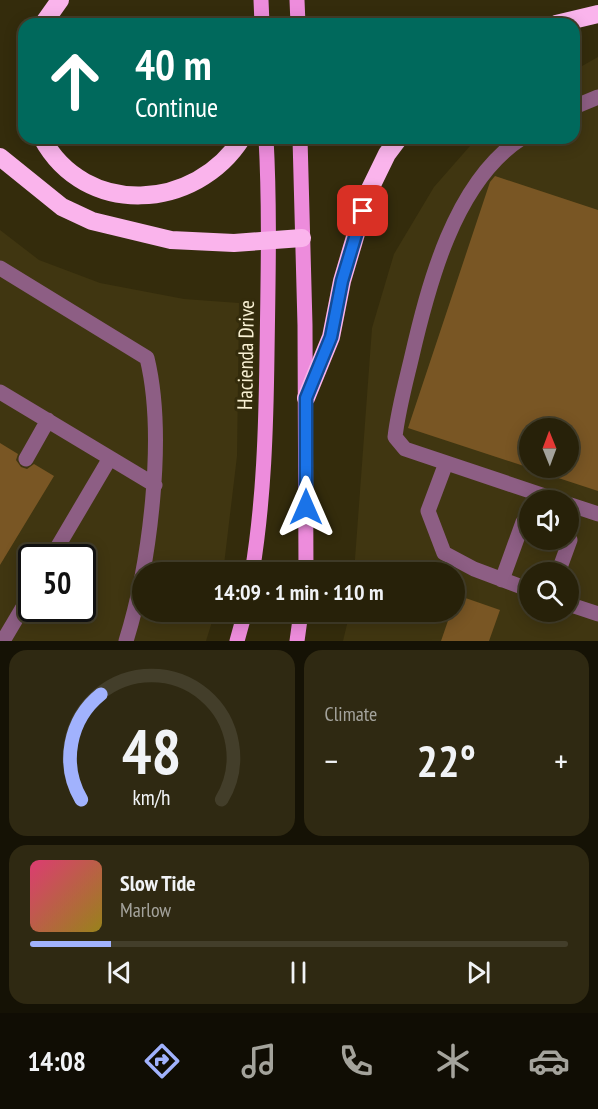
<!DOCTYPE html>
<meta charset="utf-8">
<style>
body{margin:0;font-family:"PT Sans Narrow",sans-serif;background:#2f2912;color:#f1f3f6;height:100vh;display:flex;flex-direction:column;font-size:22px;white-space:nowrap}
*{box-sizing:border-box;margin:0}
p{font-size:20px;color:#a4a39c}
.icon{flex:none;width:33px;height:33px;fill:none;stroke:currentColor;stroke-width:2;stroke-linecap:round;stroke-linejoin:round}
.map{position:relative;height:641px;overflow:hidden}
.drawer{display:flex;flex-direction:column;gap:9px;padding:9px;background:#151205;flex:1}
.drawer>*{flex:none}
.top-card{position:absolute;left:18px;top:18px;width:562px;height:126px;border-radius:18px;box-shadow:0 3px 15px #0003,0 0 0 2px #433e2a;background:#00695c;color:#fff;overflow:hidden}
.needle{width:39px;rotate:359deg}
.fabs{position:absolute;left:519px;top:418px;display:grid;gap:12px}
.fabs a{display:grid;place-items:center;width:60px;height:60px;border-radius:50%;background:#272109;box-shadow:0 3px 15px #0003,0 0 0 2px #433e2a;font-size:30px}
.speed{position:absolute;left:18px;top:544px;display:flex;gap:12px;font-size:30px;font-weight:700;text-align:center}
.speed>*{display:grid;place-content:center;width:78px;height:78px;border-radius:50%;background:#272109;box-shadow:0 3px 15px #0003,0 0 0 2px #433e2a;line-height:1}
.speed .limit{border:3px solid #111;border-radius:9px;background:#fff;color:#111}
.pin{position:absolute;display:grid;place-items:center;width:51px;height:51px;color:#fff;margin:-26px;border-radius:12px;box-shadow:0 3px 9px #0006}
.me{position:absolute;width:66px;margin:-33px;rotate:0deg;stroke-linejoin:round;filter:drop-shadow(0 0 4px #0008)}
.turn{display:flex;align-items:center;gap:21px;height:126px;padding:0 18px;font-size:27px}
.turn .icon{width:78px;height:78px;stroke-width:2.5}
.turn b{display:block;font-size:42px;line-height:51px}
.big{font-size:45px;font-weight:700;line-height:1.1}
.drawer .tile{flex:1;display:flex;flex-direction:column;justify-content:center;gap:9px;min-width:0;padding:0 21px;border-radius:18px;background:#2f2912}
.drawer .dial{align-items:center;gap:0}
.dial svg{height:156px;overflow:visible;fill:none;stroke:#433e2a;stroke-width:7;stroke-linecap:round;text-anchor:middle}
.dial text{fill:#f1f3f6;stroke:none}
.song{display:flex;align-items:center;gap:18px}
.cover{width:72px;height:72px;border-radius:9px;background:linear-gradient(135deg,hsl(340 70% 55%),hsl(50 70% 35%))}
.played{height:6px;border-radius:3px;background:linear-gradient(90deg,#a1b2fd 15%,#433e2a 15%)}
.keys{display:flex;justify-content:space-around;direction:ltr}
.heat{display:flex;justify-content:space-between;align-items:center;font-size:33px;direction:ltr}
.drawer .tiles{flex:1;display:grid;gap:9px;grid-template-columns:1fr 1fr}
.tile:last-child{grid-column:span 2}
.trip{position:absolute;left:132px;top:562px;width:333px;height:60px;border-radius:30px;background:#272109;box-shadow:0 3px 15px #0003,0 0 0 2px #433e2a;font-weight:700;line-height:60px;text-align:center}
.tabs{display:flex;height:96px;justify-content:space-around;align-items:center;background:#100d04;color:#a4a39c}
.tabs .icon{width:42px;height:42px}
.tabs .current{color:#a1b2fd}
.tabs b{font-size:27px;color:#f1f3f6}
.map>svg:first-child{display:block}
</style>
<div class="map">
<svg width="598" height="641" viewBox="0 0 598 641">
<rect width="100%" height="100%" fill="#342c0c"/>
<path fill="#403611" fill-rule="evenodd" d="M598,57V641H343L350,612H454V573H354L372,328L394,254L434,187L477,138H574L575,70ZM530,429H568V468H530ZM530,501H568V540H530ZM530,573H568V612H530Z
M0,230L39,260L100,283L184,299L239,303L237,456L223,573H142V612H215L206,641H0ZM32,558H82V609H32Z"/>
<path fill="#795624" d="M495,176L598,210V491L537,471V468H568V429H530V468L408,428L490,182Z
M0,443L18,454L16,460L21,467L27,469L34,464L54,476L0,565Z
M454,594L500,610L489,641H441L451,612H454Z"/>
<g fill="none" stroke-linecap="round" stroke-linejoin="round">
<path stroke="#8d5e84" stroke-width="15" d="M574,107L598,97
M522,138C454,182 428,286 411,360C405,385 398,411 395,437L405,449L560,501
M0,268L147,358C166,436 150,564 126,641
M0,392L155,485
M26,459L48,420
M446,463L428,511L444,553L474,569L530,590
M568,504L598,514
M51,558L110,458
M558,573L570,540
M502,580L523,522
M568,604L598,614
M3,641L32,592"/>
<path stroke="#ed8cdc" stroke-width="15" d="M261,0L262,24
M297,0L298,24
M300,138L305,325L306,573
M252,573C264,500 266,427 267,354C268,282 270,210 266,138
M237,641L245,612
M297,641L301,612"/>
<path stroke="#fab4ec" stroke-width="18" d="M43,24L60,0
M556,24L598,14
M42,138C85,218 196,211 242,138
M0,157L62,207L92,221L171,240L234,243L302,238
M306,398L331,337L342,281L368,193L387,154L399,138"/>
</g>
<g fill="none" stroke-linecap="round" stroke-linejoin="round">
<defs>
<path id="route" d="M306,507V398L331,337L342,281L363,211"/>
</defs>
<use href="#route" stroke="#114b97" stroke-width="15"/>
<use href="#route" stroke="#1a73e8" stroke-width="10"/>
</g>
<g text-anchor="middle" stroke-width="6" stroke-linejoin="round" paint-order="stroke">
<g font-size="21" fill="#f9f1d3" stroke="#342c0c">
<text transform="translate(246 355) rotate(-89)" y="7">Hacienda Drive</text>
</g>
</g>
</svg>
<div class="fabs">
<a><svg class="needle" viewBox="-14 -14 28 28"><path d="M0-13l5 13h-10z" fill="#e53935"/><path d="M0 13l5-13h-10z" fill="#a4a39c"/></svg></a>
<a><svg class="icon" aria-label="sound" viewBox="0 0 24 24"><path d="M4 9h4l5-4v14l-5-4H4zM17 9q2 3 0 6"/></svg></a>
<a><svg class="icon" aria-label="search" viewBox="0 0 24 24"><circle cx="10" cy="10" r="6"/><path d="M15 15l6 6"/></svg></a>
</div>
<div class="speed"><div class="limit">50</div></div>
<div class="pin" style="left:363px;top:211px;background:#d93025"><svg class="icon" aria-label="arrive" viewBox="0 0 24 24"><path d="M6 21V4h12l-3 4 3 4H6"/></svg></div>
<svg class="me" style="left:306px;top:507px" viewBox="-20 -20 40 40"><path d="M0-17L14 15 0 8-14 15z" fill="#1a73e8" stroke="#fff" stroke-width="4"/></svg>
<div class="trip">14:09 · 1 min · 110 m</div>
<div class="top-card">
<div class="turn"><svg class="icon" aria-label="ahead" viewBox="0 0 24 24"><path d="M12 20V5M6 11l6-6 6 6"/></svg><div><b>40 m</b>Continue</div></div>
</div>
</div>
<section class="drawer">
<div class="tiles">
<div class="tile dial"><svg viewBox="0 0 100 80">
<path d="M14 69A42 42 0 1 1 86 69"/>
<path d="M14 69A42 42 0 0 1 24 15" stroke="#a1b2fd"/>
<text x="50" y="56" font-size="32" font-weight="700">48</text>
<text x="50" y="72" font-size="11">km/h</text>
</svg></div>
<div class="tile"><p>Climate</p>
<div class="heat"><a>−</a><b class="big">22°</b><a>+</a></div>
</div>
<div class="tile">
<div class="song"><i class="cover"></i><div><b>Slow Tide</b><p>Marlow</p></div></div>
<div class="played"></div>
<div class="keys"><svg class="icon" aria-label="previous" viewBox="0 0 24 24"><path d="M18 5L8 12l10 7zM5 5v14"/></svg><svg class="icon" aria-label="pause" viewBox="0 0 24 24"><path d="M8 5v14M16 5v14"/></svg><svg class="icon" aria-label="next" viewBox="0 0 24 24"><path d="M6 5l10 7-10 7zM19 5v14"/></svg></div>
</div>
</div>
</section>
<nav class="tabs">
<b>14:08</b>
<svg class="icon current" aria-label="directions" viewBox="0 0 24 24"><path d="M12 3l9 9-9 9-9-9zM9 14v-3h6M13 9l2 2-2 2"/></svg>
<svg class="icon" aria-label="music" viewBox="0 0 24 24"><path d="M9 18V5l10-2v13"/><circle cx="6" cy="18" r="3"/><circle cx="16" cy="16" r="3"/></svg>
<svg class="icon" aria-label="phone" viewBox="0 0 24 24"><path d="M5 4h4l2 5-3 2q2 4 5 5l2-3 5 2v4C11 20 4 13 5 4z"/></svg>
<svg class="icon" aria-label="climate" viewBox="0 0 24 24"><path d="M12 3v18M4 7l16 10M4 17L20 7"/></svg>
<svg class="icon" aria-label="car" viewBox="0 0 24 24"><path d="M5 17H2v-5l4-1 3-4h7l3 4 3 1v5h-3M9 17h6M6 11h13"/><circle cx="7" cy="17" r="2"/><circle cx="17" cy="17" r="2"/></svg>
</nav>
